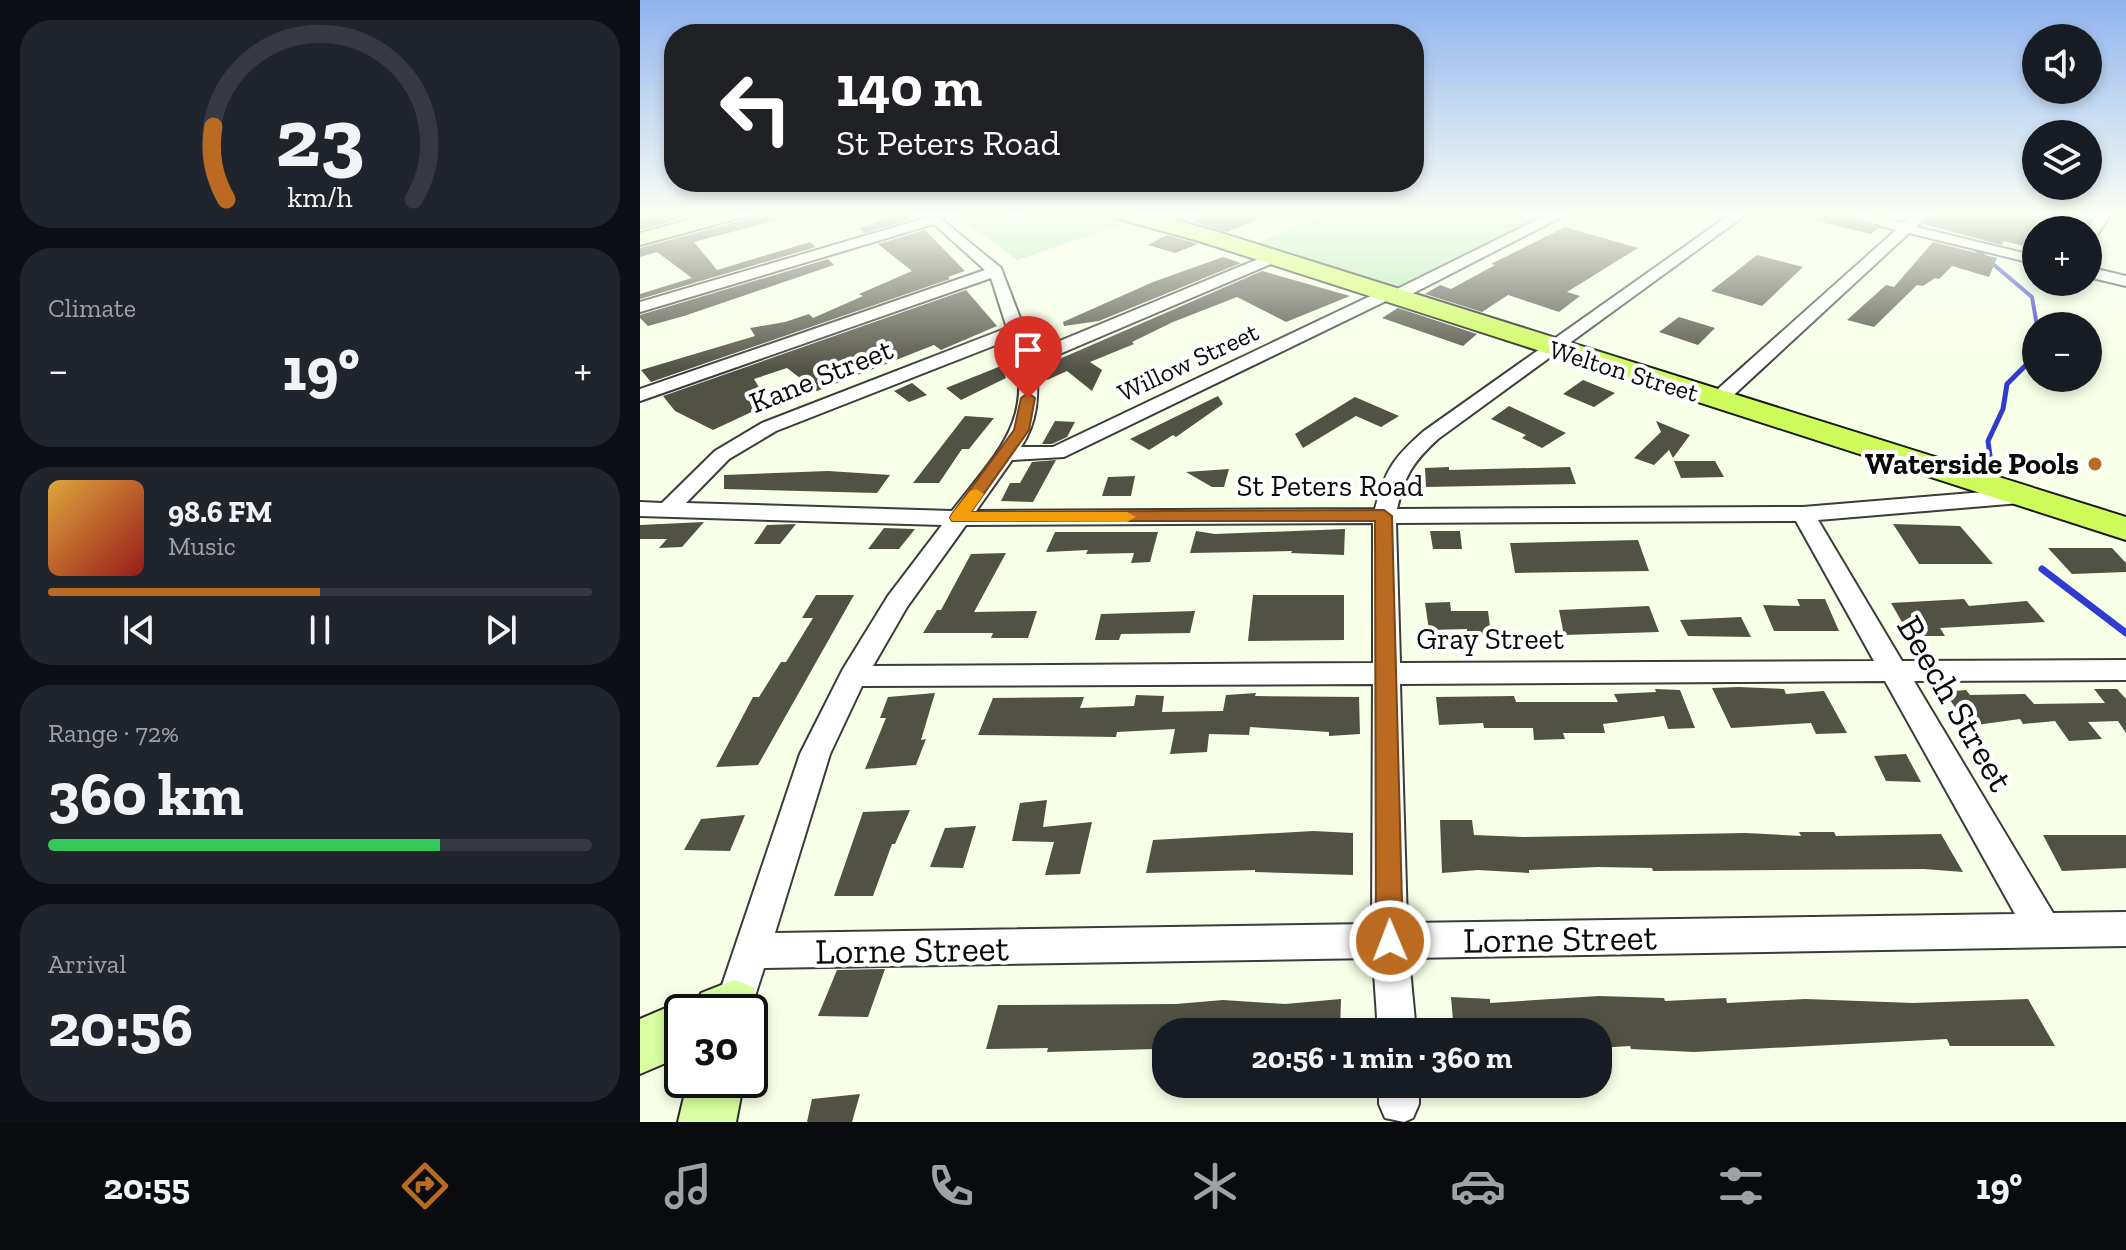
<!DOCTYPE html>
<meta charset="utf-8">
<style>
body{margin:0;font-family:"Zilla Slab",serif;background:#20242c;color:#f1f3f6;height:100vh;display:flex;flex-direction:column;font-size:30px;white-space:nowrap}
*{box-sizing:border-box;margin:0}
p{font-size:26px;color:#9ea1a6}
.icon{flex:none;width:44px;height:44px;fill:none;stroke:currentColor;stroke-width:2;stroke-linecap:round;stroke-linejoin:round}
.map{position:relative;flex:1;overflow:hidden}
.side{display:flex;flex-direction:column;gap:20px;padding:20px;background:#0d0f14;width:640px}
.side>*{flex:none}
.banner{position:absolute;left:24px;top:24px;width:760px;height:168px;border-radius:32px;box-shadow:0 4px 12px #0003;background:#202124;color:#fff;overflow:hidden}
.fabs{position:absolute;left:1382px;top:24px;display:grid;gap:16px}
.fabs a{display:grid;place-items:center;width:80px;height:80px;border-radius:50%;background:#171b24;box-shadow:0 4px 12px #0003;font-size:40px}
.speed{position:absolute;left:24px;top:994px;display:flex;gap:16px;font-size:40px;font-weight:700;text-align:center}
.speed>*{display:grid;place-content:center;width:104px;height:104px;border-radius:50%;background:#171b24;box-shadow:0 4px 12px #0003;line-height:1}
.speed .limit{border:4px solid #111;border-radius:12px;background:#fff;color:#111}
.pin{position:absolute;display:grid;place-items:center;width:68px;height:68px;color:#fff;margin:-82px -34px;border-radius:50% 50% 50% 0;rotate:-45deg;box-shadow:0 0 8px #0007}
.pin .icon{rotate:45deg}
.me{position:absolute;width:88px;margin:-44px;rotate:359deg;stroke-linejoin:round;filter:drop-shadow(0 0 6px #0008)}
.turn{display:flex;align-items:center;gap:28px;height:168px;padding:0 40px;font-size:36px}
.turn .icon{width:104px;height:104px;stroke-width:2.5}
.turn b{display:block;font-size:56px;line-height:68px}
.big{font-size:60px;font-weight:700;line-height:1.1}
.side .card{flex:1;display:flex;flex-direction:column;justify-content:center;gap:12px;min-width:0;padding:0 28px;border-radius:32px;background:#20242c}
.side .dial{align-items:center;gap:0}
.dial svg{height:208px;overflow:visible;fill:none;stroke:#363941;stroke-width:7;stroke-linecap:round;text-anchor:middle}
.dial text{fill:#f1f3f6;stroke:none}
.song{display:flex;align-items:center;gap:24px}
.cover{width:96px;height:96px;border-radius:12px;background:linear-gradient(135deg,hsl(40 70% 55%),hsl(0 70% 35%))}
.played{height:8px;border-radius:4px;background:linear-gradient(90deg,#ba6a21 50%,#363941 50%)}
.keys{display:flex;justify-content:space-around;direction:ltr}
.heat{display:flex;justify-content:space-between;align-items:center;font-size:44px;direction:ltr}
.charge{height:12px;border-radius:6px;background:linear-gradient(90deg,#34c759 72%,#363941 0)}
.trip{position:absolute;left:512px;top:1018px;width:460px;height:80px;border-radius:32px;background:#171b24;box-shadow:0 4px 12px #0003;font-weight:700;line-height:80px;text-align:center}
.tabs{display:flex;height:128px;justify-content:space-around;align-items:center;background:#090b0e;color:#9ea1a6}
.tabs .icon{width:56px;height:56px}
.tabs .current{color:#ba6a21}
.tabs b{font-size:36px;color:#f1f3f6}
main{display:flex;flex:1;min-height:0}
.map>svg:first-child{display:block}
</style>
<main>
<section class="side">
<div class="card dial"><svg viewBox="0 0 100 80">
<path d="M14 69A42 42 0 1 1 86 69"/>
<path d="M14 69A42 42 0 0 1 9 41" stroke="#ba6a21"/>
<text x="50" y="56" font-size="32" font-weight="700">23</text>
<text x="50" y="72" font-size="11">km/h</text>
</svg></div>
<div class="card"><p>Climate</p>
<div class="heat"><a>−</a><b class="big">19°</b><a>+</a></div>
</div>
<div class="card">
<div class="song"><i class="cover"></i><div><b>98.6 FM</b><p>Music</p></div></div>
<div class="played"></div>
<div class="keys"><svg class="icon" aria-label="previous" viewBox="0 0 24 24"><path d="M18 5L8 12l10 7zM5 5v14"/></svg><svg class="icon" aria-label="pause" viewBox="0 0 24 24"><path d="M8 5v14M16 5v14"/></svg><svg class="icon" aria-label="next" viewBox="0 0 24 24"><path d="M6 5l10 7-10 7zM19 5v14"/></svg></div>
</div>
<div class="card"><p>Range · 72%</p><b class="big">360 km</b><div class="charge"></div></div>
<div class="card"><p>Arrival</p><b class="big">20:56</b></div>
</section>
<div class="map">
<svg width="1486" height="1122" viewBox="0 0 1486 1122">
<rect width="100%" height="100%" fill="#f7ffe6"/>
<path fill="#b0e8b1" d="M304,213H419L481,225L377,260L316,215Z
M683,213H916L744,294L606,249Z"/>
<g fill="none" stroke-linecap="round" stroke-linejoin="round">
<path stroke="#303ccf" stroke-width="4" d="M1334,248L1392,297L1397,326
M1393,358L1396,355"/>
<path stroke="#303ccf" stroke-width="5" d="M1350,456L1348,441L1363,409L1367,384L1395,356"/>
<path stroke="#303ccf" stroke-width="7" d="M1402,569L1486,633"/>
</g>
<path fill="#525146" d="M27,213H61L0,230V220Z
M109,213H140L141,219L54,242L77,270L170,242L176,247L0,299V294L52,278L17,252L0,257V248L104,220Z
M572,213H631V214L587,232L554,222Z
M1174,213H1193L1238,228L1231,234L1173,220Z
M1293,213H1401L1396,223V249L1364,241L1362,245L1283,224Z
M264,214L271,219L225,233L219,228Z
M925,227L998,248L927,292L940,296L919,312L868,295L842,312L785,294L800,285L811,289L855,265L851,264Z
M285,230L325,271L308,277L310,279L11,382L1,370L115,336L110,328L145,322L169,314L173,318L223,296L219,294L272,271L238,244Z
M527,235L558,244L535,253L508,245Z
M1293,242L1357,258L1349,277L1312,266L1299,279L1295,278L1283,286L1277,285L1234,327L1207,320L1246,285L1254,287Z
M1117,255L1163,267L1122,306L1071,291Z
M583,257L601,263L459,321L424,326L423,322L513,282Z
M188,259L194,265L44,316L8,326L0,318V315Z
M622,271L710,296L646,322L597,297L533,322L492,342L494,344L450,362L462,370L452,391L427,371L407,380L401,367Z
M326,290L357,326L301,350L294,345L177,391L147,368L114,379L129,404L73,430L35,411L23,396Z
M758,308L837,334L823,346L742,318Z
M1039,317L1075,328L1058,345L1019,332Z
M361,366L366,378L321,400L306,388Z
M943,380L975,393L954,407L923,394Z
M272,383L287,395L269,402L254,391Z
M578,396L583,404L536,437L533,435L509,450L490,439Z
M715,397L759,416L741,427L716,416L663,448L655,434Z
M869,406L926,433L902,448L882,438L886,435L851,419Z
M325,416L354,418L329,449H322L299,483H273Z
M415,421L435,422L427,437L412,444H402Z
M1016,421L1050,435L1033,458L1029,450L1014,465L994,458L1021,432Z
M416,460L393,502L361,501L370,483H380L392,462Z
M1034,461H1075L1084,477L1041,478Z
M809,467V470L930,467L936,484L786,487L785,468Z
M589,469L584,487H572L546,472Z
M188,471L250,475L237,493L84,489V475Z
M495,476L491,496H462L468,477Z
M64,522L42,547L19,548L27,539H0V525Z
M156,524L140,544H114L127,525Z
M1253,524L1320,526L1353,564H1279Z
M244,528L275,529L259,549H228Z
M705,529L704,555L651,553L652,551L550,553L556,531L575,534Z
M790,531H820L822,549H793Z
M415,532H518L510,562L491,563L494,553L446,554L448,550L406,552Z
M998,540L1009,571L875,573L870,543Z
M1408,548H1472L1486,563V572L1432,574Z
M366,553L334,612L397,611L388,638H351L353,633H283L297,610H301L331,554Z
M176,595H214L118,765L76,767L113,697H119L141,662H146L173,618H162Z
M613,595H704V640L608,641Z
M1157,599H1185L1199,631H1134L1123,605L1160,606Z
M1324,599L1329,606L1387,601L1405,622L1300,628L1305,636H1270L1251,603Z
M810,602L811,611H848L851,635H827V629L789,630L785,603Z
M1009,606L1019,632L924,635L919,610Z
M555,611L550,633L481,634L479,640H455L461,614Z
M1101,617L1111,637L1048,636L1040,620Z
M1099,687L1144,689L1146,694L1184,691L1207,733L1176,734L1171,723L1091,728L1072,688Z
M1015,689L1040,690L1055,728L1028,729L1024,716L963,724L965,733H923L925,739L894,740L893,728H844L843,723L799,725L796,697L874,696L876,702H978L974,694L1016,692Z
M1454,689H1477L1486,699V733L1478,721L1448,722L1462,739L1429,741L1415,721L1383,724L1380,719L1329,726L1304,692L1326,690L1330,695L1385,694L1394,704L1465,703Z
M295,693L281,740L286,739L276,765L225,769L246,718H240L248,697Z
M616,693L615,696L719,697L720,734L689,736V732L610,727L609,735L569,734L567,752L530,754L535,729L477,732L476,737L338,735L353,698L444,697L440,708L494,706L496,695L524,696L522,712L583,711L586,695Z
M1266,754L1281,782L1246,781L1234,756Z
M407,800L403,827L452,822L440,874L405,875L414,842L372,841L380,803Z
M270,810L255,844H252L233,896H194L223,812Z
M105,815L90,851L44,850L61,819Z
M800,820H832L834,835L884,837L1106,833L1161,836L1159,832H1194L1196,836L1301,834L1323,872L1284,869L1013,871L1012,868L958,867L889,870V873L838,870L802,873Z
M336,826L323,868L290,867L305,828Z
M673,831L713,833V875L615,872V870L506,873L513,840Z
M1403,835H1486V868L1422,871Z
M245,969L228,1017L178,1016L197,970Z
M959,996L1024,998L1025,1001L1086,998L1087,1003L1165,999L1273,1003L1388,999L1415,1046H1310L1307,1039L1054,1052L991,1049L990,1046L958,1048V1032H814L811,997L850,999V1003Z
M701,999L700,1032H518L515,1049L407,1052L408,1048L346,1049L358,1005L536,1004L583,1000L645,1004Z
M220,1094L212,1122H167L172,1099Z"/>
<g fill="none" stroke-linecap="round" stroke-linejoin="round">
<defs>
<path id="street" d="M531,213H550L521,226L514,222Z
M911,213H929L760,300H748L424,457L372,460L336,511L735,509C745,470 754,457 784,431L1092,213H1108L798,439C772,463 765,475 757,509L1163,507L1380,489L1388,491L1391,496L1388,501L1380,503L1178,520L1262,661L1486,660V680L1274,681L1413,913L1486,912V946L769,958L776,1032H738L733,958L124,968L110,1012H78L75,1006L160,754L203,669L248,596L302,525L0,516V502L22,503L75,451L122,423L367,328L351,278L0,401V389L345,270L294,224L0,312V302L296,215L361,268L393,352L628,255H638V261L396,364C399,395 398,421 381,447H413L741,291H753ZM371,339C397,419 358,451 312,511L46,503L89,459L136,431ZM1156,521L1234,661L760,663L756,523ZM733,523V663L233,666L267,607L326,525ZM1245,681L1375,914L767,923L760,684ZM733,684L732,924L135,933L190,754L222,686Z
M1196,213H1221L1263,223L1275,213H1290L1276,227L1396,256V264L1269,233L1084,404H1070L1067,400L1070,396L1256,230Z
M1458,213H1472L1453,241L1448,242L1446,230Z
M1448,267L1486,276V286L1448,277Z
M739,1084H779V1104L773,1118L764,1122L745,1118L739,1104Z"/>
<path id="secondary" d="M73,213H106L103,217L0,245V233Z
M94,980L113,987L120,1006L113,1025L110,1026V1012H42V1056L0,1074V1019L42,1001L56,1007L61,993Z
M48,1080H104L96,1122H38Z"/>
<path id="primary" d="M472,213H508L575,231L1486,517V540L559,241L475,218Z"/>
</defs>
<use href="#street" stroke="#3c3c3c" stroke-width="4"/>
<use href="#secondary" stroke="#2b2b2b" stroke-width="4"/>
<use href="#primary" stroke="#1a1a1a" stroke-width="4"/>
<use href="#street" fill="#fff" fill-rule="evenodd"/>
<use href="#secondary" fill="#d8ffa1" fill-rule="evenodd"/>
<use href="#primary" fill="#cdfb5a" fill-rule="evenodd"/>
</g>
<linearGradient id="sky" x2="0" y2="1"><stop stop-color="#8fb3ee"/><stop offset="0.58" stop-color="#fbfff4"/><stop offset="1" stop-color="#fbfff4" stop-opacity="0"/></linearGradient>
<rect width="1486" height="370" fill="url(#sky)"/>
<path fill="#ba6a21" stroke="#794515" stroke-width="2" d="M388,393L395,398L389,430L331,512L744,510L752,516L763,941L759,950L750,954L740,950L736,941L735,521H312L310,518L312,514L374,430L381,398Z"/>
<path fill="#f59e0b" d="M336,489L344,494L331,512H487L496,517L487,522L312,521L310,518L312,514L330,491Z"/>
<circle fill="#ba6a21" stroke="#fff" stroke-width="3" cx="1455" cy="464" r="8"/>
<g text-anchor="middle" stroke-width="8" stroke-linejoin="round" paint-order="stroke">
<g font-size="26" fill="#090909" stroke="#fff">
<text transform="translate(548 362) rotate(-25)" y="9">Willow Street</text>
<text transform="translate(984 371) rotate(17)" y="9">Welton Street</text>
</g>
<g font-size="30" fill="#090909" stroke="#fff">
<text transform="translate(181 376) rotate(-22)" y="10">Kane Street</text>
<text x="690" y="496">St Peters Road</text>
<text x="850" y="649">Gray Street</text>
</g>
<g font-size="30" font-weight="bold" fill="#090909" stroke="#fff" text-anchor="end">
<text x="1439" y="474">Waterside Pools</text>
</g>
<g font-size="36" fill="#090909" stroke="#fff">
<text transform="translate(1316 703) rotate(60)" y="13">Beech Street</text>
<text transform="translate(920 938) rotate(-1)" y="13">Lorne Street</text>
<text transform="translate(272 949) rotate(-1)" y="13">Lorne Street</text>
</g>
</g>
</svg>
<div class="fabs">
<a><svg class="icon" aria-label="sound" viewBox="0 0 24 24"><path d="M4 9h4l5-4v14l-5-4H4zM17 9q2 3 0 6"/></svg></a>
<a><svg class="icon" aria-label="layers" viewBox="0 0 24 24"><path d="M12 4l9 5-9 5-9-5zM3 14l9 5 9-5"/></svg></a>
<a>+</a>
<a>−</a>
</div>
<div class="speed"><div class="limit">30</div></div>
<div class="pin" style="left:388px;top:398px;background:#d93025"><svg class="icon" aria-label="arrive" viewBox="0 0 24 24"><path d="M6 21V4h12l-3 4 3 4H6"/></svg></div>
<svg class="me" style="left:750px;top:941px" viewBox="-20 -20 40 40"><circle r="17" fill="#ba6a21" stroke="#fff" stroke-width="3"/><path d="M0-11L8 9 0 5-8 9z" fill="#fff"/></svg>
<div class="trip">20:56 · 1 min · 360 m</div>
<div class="banner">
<div class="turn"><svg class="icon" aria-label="left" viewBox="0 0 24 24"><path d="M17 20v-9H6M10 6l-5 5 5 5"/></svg><div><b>140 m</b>St Peters Road</div></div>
</div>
</div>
</main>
<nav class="tabs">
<b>20:55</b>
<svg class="icon current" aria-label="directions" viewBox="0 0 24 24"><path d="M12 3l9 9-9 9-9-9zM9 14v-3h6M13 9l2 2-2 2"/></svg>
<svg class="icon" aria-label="music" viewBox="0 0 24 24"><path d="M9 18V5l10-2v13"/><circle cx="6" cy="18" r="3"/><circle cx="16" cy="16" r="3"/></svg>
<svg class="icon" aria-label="phone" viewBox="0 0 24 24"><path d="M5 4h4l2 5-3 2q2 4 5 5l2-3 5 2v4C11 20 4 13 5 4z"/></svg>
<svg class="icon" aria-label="climate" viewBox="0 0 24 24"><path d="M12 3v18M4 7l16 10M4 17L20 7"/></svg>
<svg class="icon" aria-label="car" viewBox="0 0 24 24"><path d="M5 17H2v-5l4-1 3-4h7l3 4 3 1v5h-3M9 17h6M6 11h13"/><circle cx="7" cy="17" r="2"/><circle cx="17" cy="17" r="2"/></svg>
<svg class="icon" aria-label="filters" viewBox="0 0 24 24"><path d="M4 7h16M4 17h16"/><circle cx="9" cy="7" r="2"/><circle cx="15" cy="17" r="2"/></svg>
<b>19°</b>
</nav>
